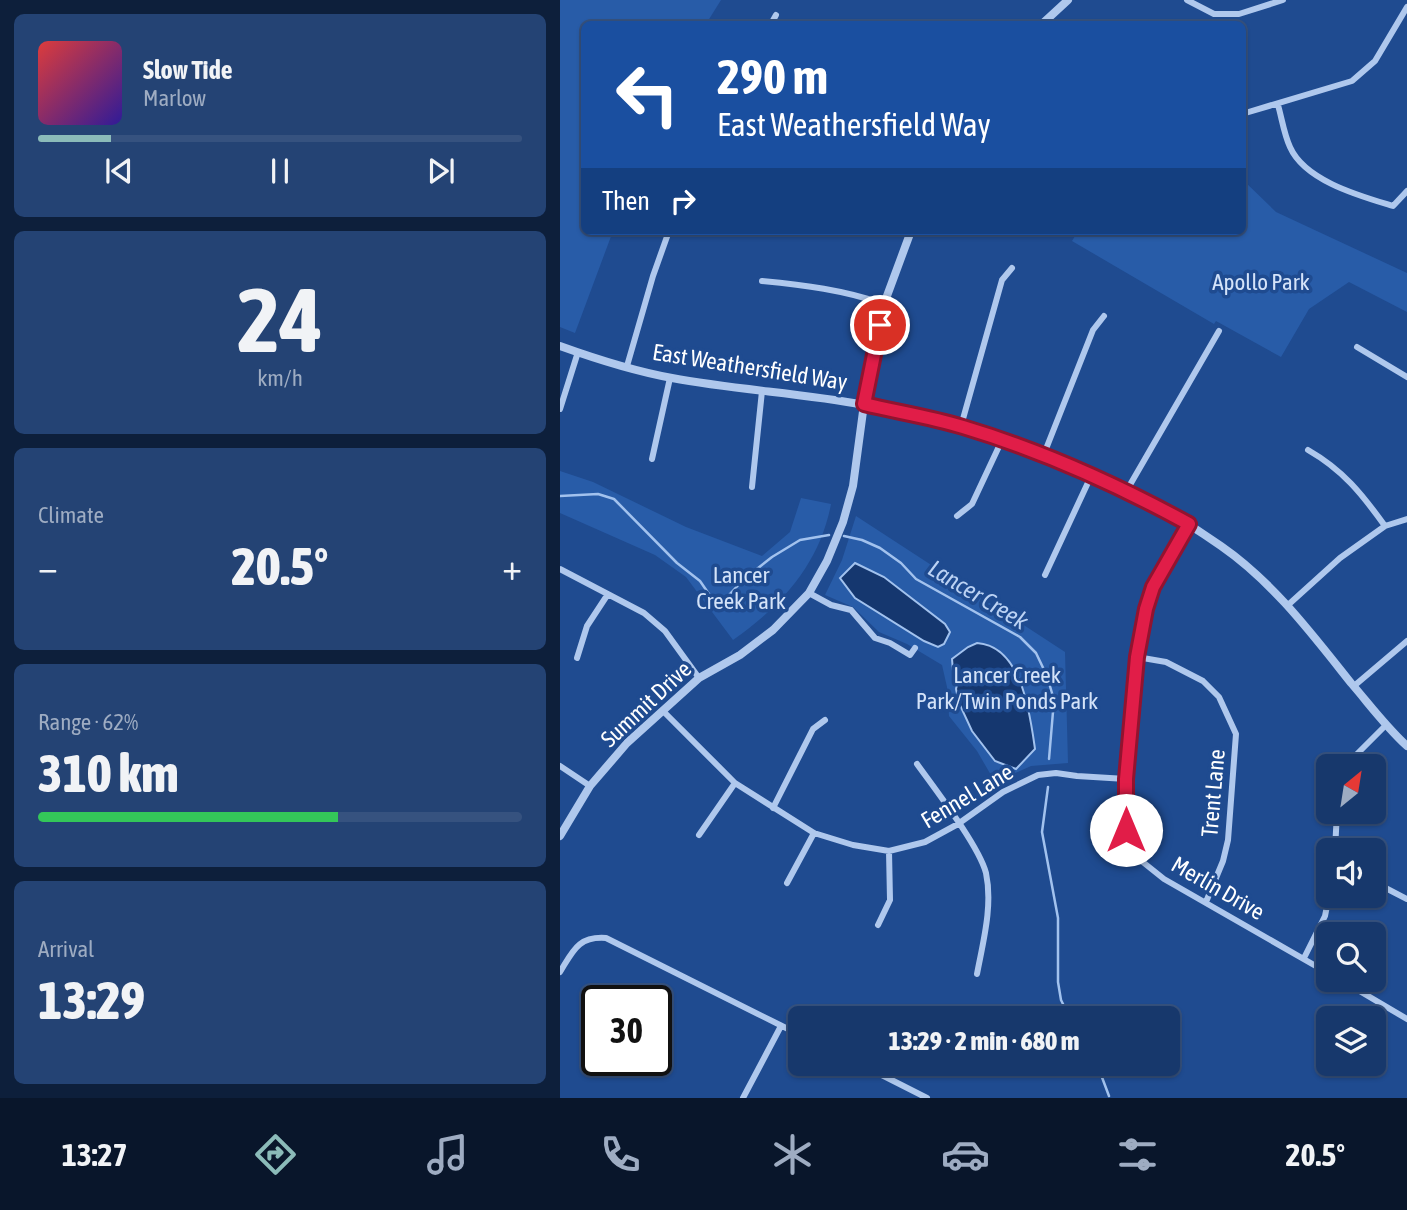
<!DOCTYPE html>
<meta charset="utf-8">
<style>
body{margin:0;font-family:"Asap Condensed",sans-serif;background:#244374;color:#f1f3f6;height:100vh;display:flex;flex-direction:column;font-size:26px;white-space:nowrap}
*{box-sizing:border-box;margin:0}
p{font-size:23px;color:#9eacc2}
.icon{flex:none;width:38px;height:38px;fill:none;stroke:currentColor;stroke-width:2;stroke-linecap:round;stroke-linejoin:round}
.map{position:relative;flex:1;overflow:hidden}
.side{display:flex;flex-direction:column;gap:14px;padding:14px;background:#0d1f3b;width:560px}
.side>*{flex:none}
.top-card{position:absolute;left:21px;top:21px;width:665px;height:214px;border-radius:10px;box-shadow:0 2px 5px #0004,0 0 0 2px #36527f;background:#1a4fa0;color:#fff;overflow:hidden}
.needle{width:46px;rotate:30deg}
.tools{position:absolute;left:756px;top:754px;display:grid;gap:14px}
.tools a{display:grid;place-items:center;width:70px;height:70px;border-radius:10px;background:#17386c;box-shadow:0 2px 5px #0004,0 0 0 2px #36527f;font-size:35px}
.speed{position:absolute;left:21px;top:985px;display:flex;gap:14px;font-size:35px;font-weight:700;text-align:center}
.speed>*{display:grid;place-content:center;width:91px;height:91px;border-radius:50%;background:#17386c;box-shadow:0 2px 5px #0004,0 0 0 2px #36527f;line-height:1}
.speed .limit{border:4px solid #111;border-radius:10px;background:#fff;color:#111}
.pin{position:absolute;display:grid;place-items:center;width:60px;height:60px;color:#fff;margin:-30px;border:4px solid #fff;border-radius:50%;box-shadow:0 2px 7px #0007}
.me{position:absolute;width:77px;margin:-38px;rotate:0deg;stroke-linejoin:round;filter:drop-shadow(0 0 5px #0008)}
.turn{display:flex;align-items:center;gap:24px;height:147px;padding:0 21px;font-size:32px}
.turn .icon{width:91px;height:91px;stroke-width:2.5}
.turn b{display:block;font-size:49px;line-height:60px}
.then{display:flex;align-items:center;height:66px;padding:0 21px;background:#0003;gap:14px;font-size:26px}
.big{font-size:52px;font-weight:800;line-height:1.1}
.side .card{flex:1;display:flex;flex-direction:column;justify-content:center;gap:10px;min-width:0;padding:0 24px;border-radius:10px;background:#244374}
.side .dial{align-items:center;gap:0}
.dial b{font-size:91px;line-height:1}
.song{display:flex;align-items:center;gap:21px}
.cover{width:84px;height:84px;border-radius:10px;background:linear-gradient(135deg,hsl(0 70% 55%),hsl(250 70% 35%))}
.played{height:7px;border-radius:4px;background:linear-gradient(90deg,#8bbbb9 15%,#36527f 15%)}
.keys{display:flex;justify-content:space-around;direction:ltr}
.heat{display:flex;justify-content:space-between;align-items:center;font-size:38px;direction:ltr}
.charge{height:10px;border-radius:5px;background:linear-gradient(90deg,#34c759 62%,#36527f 0)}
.trip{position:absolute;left:228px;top:1006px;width:392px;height:70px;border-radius:10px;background:#17386c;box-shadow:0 2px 5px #0004,0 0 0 2px #36527f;font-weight:800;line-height:70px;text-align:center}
.dock{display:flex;height:112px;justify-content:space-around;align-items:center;background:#09162b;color:#9eacc2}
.dock .icon{width:49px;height:49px}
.dock .current{color:#8bbbb9}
.dock b{font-size:32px;color:#f1f3f6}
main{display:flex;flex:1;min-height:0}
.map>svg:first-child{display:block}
</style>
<main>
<section class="side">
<div class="card">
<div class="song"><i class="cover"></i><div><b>Slow Tide</b><p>Marlow</p></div></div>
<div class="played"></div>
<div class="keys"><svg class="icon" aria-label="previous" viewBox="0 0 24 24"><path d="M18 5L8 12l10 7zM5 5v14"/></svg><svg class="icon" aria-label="pause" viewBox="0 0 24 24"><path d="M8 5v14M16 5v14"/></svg><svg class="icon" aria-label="next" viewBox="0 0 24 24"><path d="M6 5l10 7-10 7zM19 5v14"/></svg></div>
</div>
<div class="card dial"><b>24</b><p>km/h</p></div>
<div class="card"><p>Climate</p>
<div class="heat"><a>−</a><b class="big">20.5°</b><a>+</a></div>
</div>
<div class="card"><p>Range · 62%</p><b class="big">310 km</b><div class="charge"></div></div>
<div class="card"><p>Arrival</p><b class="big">13:29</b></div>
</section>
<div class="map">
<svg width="847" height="1098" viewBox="0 0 847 1098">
<rect width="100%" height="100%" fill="#1f4b90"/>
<path fill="#285ca8" d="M0,0H161L146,24H24V231H53L15,333L0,327Z
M683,180L716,212L847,273V312L789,282L749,309L721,357L656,321L654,324L512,241L518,231H682Z
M0,471L33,482L126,527L202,556L230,532L241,498L271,504C260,563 221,607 173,640L126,577L95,555L0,513Z
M296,516L505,652L508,763L471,766L435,782L417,751L389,716L387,687L382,665L347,644L319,632L293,607L265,595L282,560Z"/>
<path fill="#15376f" stroke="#a2c2ee" stroke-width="2" d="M295,563L324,577L385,624L390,632L384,644L378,647L364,641L295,598L280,578Z
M417,643C462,646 470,714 475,749L456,769L435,761L412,731L399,703L396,689L399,676L393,671L392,659L408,647Z"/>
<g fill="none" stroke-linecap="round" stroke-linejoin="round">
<path stroke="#a2c2ee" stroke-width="2.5" d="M0,496L38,494L54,499L117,563L140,581L151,597L157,601L168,596L184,579L212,557L240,540L269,535
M284,536L302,540L320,548L341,563L356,579L460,637L476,653L487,676L494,700L489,759
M488,787L482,832L498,918V982L501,1000L510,1018
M537,1064L549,1096"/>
<path stroke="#afc8ed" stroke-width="6" d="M627,0L654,14H679L723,0
M211,24L216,15
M718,105C722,119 724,134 730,147C745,181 800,196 833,206L847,191
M682,114L792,81L815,61L847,7
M202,281C244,285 284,290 324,304
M797,347L847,377
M67,366L93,276L109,231
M0,409L18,352
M401,426L442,280L452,268
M748,450C783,470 802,494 825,526
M484,454L533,330L544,316
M92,459L110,378
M192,487L202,391
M567,490L659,331
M397,516L412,504L442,440
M629,524L593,587L586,609L577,657L566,779V830L579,859L604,879L768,973
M0,569L84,613L105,631L139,678
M485,575L532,474
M249,593L271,605L291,610L315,638L330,643L350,655L355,648
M728,605L780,558L825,526L847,519
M577,657L606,662L643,681L659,697L676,734L668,840L663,861L646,902
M17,658L27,626L48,594
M794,686L847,641
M103,711L175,783L254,833L293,845L329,851L365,842L398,824L443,792L478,775L496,773L517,776L566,779
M357,764C375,789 419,846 426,873C433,906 423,942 417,974
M0,766L30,786
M792,766L797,754L825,726
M213,808L253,729L265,720
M139,835L175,783
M775,850L777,812
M814,882L847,899
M227,883L254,833
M318,925L330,900L329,851
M744,958L765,916L769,896
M0,972C13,951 18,936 46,938L240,1035
M781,980L847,1019
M300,1064L367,1098
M183,1098L221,1026"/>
<path stroke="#afc8ed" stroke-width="8" d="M482,24L508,0
M0,346C36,359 74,371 112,378C176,390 241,393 305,405C430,428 556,472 661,546C713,582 752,634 791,683C810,705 826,727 847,746
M0,836L30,786L67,743L139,678L180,655L213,630L249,593L267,561L283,522L293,486L304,404L324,304L351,231"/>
</g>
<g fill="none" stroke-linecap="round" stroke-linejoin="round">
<defs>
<path id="route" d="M320,325L304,404C337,412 371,417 403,427C483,451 556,484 629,524L593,587L586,609L577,657L566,779V830"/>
</defs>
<use href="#route" stroke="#92132f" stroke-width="18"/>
<use href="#route" stroke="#e11d48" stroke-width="12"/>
</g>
<g text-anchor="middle" stroke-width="7" stroke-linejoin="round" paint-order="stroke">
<g font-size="23" fill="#d4e3f9" stroke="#1f4b90">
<text x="701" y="290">Apollo Park</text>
<text x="181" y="583">Lancer<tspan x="181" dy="26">Creek Park</tspan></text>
<text x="447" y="683">Lancer Creek<tspan x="447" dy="26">Park/Twin Ponds Park</tspan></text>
</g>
<g font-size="23" fill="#fff" stroke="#1f4b90">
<text transform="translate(190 367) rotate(9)" y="8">East Weathersfield Way</text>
<text transform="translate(86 704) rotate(-43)" y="8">Summit Drive</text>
<text transform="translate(653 793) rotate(-85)" y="8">Trent Lane</text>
<text transform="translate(407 796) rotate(-31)" y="8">Fennel Lane</text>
<text transform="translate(658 888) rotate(30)" y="8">Merlin Drive</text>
</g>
<g font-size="24" font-style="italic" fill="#bbd2f4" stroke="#1f4b90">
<text transform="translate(418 595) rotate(31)" y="8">Lancer Creek</text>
</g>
</g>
</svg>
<div class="tools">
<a><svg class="needle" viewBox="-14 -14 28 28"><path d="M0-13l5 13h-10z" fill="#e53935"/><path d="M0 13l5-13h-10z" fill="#9eacc2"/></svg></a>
<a><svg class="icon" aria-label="sound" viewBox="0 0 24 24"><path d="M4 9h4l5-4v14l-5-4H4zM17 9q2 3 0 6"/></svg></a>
<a><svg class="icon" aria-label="search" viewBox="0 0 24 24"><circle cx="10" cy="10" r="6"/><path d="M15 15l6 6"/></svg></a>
<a><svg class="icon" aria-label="layers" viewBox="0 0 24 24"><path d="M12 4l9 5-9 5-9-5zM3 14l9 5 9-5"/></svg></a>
</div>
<div class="speed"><div class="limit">30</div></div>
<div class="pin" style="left:320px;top:325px;background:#d93025"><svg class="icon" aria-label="arrive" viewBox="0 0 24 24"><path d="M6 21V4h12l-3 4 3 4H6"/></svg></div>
<svg class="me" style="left:566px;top:830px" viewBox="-20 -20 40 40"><circle r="19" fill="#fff"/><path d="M0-13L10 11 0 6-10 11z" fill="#e11d48"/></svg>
<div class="trip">13:29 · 2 min · 680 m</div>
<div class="top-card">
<div class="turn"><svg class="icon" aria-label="left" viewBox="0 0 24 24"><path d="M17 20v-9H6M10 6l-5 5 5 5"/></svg><div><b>290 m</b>East Weathersfield Way</div></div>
<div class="then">Then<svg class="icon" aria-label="right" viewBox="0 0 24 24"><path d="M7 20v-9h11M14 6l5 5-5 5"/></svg></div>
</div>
</div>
</main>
<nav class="dock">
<b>13:27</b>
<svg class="icon current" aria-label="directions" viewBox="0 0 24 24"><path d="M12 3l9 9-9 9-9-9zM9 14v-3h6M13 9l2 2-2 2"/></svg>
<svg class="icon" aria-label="music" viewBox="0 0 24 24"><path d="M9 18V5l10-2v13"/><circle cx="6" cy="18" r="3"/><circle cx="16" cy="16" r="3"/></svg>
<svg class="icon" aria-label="phone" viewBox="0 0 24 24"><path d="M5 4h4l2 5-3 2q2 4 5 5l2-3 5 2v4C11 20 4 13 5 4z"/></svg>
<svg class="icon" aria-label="climate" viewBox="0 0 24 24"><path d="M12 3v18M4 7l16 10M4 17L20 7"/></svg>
<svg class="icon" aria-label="car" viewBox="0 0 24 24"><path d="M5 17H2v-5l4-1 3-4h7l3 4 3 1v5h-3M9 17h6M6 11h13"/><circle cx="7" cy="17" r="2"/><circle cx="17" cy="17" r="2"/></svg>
<svg class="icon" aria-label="filters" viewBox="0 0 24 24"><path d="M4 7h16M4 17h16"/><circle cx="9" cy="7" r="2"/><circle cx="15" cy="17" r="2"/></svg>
<b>20.5°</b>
</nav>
